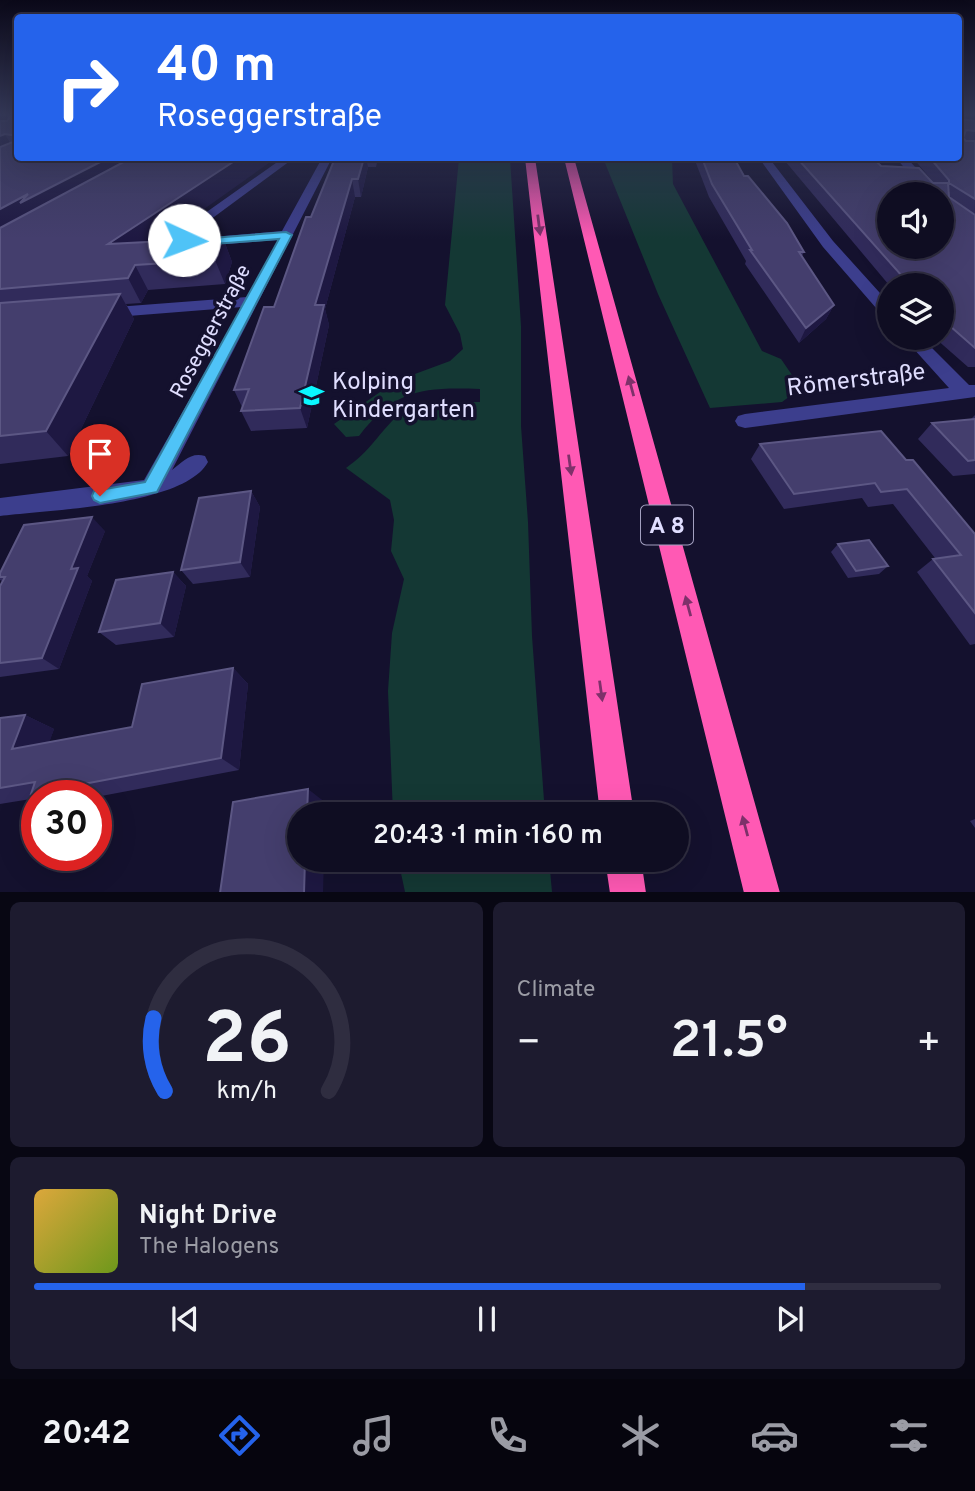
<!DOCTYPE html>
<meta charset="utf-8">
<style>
body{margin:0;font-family:Overpass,sans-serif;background:#1d1b2f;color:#f1f3f6;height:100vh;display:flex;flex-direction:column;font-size:26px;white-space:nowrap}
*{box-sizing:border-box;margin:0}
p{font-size:23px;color:#9b9ca5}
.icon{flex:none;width:38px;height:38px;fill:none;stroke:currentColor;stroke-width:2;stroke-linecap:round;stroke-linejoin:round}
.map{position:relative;height:892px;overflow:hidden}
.drawer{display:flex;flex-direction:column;gap:10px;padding:10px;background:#080713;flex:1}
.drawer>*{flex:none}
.guide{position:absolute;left:14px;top:14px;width:948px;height:147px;border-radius:7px;box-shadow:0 7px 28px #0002,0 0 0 2px #2f2d40;background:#2563eb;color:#fff;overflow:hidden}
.tools{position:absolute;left:877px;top:182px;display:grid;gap:14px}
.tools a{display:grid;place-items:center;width:77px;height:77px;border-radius:50%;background:#0f0d22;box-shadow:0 7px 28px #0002,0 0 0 2px #2f2d40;font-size:35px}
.speed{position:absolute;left:21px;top:780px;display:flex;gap:14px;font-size:35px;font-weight:700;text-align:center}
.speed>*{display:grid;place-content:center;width:91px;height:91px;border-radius:50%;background:#0f0d22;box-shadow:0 7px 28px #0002,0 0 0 2px #2f2d40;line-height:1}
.speed .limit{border:10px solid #d22;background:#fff;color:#111}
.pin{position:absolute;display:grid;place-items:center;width:60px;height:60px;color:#fff;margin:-72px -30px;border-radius:50% 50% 50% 0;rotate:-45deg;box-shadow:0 0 7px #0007}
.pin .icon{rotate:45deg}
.me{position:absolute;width:77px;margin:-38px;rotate:92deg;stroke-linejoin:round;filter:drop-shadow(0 0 5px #0008)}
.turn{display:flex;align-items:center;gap:24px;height:147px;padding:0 28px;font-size:32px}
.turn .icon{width:91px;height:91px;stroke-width:2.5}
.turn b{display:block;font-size:49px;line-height:60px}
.big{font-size:52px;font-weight:600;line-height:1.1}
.drawer .tile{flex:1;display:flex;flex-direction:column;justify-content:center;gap:10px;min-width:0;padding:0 24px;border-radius:10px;background:#1d1b2f}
.drawer .dial{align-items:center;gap:0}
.dial svg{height:182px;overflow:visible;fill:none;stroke:#2f2d40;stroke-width:7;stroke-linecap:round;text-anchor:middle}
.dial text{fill:#f1f3f6;stroke:none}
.song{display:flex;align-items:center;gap:21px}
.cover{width:84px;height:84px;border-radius:10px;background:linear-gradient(135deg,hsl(40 70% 55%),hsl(80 70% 35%))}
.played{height:7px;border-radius:4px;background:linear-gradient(90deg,#2563eb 85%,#2f2d40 85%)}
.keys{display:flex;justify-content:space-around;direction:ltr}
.heat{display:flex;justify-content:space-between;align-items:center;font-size:38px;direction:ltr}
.drawer .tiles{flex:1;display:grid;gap:10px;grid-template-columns:1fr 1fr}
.tile:last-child{grid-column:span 2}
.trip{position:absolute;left:287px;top:802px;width:402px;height:70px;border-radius:35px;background:#0f0d22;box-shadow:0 7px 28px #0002,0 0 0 2px #2f2d40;font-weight:600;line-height:70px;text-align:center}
.dock{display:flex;height:112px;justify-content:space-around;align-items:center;background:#06050e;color:#9b9ca5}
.dock .icon{width:49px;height:49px}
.dock .active{color:#2563eb}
.dock b{font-size:32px;color:#f1f3f6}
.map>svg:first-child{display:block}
</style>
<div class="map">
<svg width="975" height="893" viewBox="0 0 975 893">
<rect width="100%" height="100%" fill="#14112e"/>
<path fill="#143834" d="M459,158H510L521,326V426L528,522L532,636L545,814H393L388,691L392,633L404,579L391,551L394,520L390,500L346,468C370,451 376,437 395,418C414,398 455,403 480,402V389C423,387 395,389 359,436L346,437L334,424L396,381L450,361L463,349L460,334L445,305Z
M603,158H672L673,184L762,351L781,359L801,388L782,402L710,408L658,294Z
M398,859H549L552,892H405Z"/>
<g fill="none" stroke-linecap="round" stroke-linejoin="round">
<path fill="#3c3e8d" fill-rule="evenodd" d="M283,158H294L191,234V237L200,238L282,231L322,158H332L172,470C183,462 190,452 205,456L208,462C184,506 48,510 0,516V498L144,480L242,307L103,318L95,313L103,308L247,297L278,240L200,246L179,243L177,233Z
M759,158H769L833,241L889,303V318L883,316L823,247Z
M896,158H907L939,194H927Z
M904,338H922L969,385H975V397L745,428L738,426L735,421L738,416L745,414L949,388Z"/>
<path fill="#ff59b4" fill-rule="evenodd" d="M525,158H535L634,814H600Z
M564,158H574L780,893H744Z
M605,859H641L646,893H610Z"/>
</g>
<path fill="#312b5b" d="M0,114H18V158L158,241L223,238L232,262L225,284L148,290L141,303L126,304L134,319L68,456L0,464Z
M959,119L975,121V367H968L935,338H942V285H889L785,161L783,158H873L881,166L934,183L913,158H959Z
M335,158H378L376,167H368L361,197H355L325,309L329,325L307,428L251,431L241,411L242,407L234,390L274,307Z
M694,158H734L744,176L804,252L802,256L834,305L826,319L799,343L745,264L746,261L709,197Z
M975,415V474L953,476L918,439L932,423L971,419Z
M760,444L906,460L975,534V644L970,645L917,572L933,559L935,558L893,504L868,507L862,498L784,509L751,459Z
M251,491L260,507L250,577L193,584L181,570Z
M105,531L87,576L92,581L59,669L0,677V586L2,581L0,580V573Z
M838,544L888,566L879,574L848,578L831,552Z
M173,572L186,586L174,637L116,645L99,632Z
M233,668L248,684L239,770L96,797V796H37V798L0,804V718L25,715L54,729L49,742L132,727Z
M975,819V828L970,821Z"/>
<path fill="#1e1842" d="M0,114H9L18,129L0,131Z
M5,134L17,155L0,162V136Z
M108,158H157L0,240V209Z
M239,158H276L121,268L108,244Z
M364,158H366L368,167L361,197L358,179Z
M352,179L355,197L325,309L329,325L307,428L300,408L315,305Z
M223,238L232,262L225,284L215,260Z
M135,265L148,290L141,303L128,278Z
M120,294L134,319L68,456L46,431Z
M834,305L826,319L799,343L806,328Z
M251,491L260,507L250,577L240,562Z
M92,517L105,531L87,576L92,581L59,669L42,658L71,569Z
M173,572L186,586L174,637L160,623Z
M233,668L248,684L239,770L221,758Z
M25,715L54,729L43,761L12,749Z
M308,789L326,803V814H307Z
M305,859H324L323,893H304Z"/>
<path fill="#443e6d" stroke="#5c5784" stroke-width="2" fill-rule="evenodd" d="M8,114H18V136L5,134L0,136V121H7L9,118Z
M959,119L975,121V131L966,130L963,138L966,141H975V199L949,183V180L930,158H959Z
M18,140V158H108L20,203L28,194L0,209V147Z
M131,158H239L108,244L223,238L215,260L135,265L128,278L0,289V228Z
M335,158H364L358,179H352L315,305H324L300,408L241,411L249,389L234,390L264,307H274L306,217H311Z
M702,158H734L744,176H748L787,223L804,252H799L834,305L806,328L750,250H752L712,184Z
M797,158H873L881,166L919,168L933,183H948L949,197L975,215V348L942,319V285H910ZM889,194H942V247H889Z
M120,294L46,431L0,436V303Z
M975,419V460L968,461L932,423Z
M881,431L906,460H913L975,534V613L933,559L961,555L907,489L881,492L875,483L794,494L760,444Z
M251,491L240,562L181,570L199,498Z
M92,517L71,569L78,568L42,658L0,663V586L5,577H0V573L24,525Z
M869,540L888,566L856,571L838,544Z
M173,572L160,623L99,632L116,580Z
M233,668L221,758L31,794L35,782L0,788V718L25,715L12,749L132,727L142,684Z
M308,789L307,814H299V859H305L304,893H220L233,802Z"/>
<defs><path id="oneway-solid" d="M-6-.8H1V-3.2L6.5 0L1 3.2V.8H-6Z" transform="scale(1.75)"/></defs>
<g fill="#7e316a">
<use href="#oneway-solid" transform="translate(539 225) rotate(83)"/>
<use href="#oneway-solid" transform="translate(631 386) rotate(-105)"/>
<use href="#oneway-solid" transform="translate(570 465) rotate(82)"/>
<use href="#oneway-solid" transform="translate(688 606) rotate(-105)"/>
<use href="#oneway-solid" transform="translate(601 691) rotate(82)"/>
<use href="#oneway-solid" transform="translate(745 826) rotate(-105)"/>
</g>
<linearGradient id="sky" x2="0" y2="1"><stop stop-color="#0b0919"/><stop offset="0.48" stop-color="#343857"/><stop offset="1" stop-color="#343857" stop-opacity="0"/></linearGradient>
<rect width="975" height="239" fill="url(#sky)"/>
<path fill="#4fc3f7" stroke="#337fa1" stroke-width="2" d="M286,232L292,235L157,492L100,503L94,500L92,496L94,491L145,482L279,239L200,245L181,242V237L200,239Z"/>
<defs>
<symbol id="school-bare" viewBox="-9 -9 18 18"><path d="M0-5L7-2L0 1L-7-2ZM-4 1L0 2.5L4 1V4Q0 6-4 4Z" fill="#0af7ff" stroke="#14112e" stroke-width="2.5" paint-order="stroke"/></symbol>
</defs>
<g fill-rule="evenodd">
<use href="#school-bare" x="294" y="378" width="35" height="35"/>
</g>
<g text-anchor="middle" stroke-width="7" stroke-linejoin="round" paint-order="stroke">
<g font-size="21" fill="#e0deff" stroke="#14112e">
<text transform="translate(210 331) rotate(-62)" y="7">Roseggerstraße</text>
</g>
<rect fill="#14112e" stroke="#a3a0c0" stroke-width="2" x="641" y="505.5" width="52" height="39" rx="5"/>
<g font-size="23" font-weight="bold" fill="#e0deff">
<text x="667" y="533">A 8</text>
</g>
<g font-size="24" fill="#e0deff" stroke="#14112e">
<text transform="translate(856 379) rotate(-7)" y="8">Römerstraße</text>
</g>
<g font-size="24" fill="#e0deff" stroke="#14112e" text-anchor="start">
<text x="332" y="389">Kolping<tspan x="332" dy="28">Kindergarten</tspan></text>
</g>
</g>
</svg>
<div class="tools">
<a><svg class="icon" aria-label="sound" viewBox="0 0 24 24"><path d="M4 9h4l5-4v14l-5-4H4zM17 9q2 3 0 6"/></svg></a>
<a><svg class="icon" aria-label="layers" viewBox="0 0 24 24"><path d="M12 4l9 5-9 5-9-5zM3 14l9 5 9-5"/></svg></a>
</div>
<div class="speed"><div class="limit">30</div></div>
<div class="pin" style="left:100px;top:496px;background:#d93025"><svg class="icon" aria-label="arrive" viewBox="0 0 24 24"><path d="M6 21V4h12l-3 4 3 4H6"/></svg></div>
<svg class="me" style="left:184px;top:240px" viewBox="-20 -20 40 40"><circle r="19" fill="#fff"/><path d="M0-13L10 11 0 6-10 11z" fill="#4fc3f7"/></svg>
<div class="trip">20:43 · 1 min · 160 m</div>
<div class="guide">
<div class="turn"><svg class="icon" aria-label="right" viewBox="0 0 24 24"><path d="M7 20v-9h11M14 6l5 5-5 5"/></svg><div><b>40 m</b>Roseggerstraße</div></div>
</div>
</div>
<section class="drawer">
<div class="tiles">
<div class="tile dial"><svg viewBox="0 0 100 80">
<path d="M14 69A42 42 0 1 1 86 69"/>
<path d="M14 69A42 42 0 0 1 9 37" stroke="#2563eb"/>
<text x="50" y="56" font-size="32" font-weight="700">26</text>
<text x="50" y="72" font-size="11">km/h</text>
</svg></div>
<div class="tile"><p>Climate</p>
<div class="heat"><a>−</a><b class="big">21.5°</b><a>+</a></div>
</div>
<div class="tile">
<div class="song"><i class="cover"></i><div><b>Night Drive</b><p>The Halogens</p></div></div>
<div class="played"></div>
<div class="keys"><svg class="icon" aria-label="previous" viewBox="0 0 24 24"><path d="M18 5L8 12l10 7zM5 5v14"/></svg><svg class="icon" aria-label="pause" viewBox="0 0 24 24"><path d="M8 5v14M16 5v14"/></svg><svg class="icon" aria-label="next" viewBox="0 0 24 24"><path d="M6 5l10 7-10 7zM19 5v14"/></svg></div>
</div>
</div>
</section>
<nav class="dock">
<b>20:42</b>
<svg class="icon active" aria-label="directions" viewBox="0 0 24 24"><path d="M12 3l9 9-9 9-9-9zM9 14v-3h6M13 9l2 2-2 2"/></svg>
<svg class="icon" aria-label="music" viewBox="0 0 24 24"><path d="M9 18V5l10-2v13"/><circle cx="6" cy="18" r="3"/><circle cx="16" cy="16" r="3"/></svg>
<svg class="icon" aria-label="phone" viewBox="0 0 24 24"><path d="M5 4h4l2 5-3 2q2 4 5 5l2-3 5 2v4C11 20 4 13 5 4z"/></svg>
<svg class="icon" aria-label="climate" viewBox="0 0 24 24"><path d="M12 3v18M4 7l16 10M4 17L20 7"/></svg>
<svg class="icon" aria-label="car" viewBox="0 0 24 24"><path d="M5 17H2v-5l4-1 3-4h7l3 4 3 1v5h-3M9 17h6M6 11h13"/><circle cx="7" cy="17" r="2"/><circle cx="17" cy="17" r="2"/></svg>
<svg class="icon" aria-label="filters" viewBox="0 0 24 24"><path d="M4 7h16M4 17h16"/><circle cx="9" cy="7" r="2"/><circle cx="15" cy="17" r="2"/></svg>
</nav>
